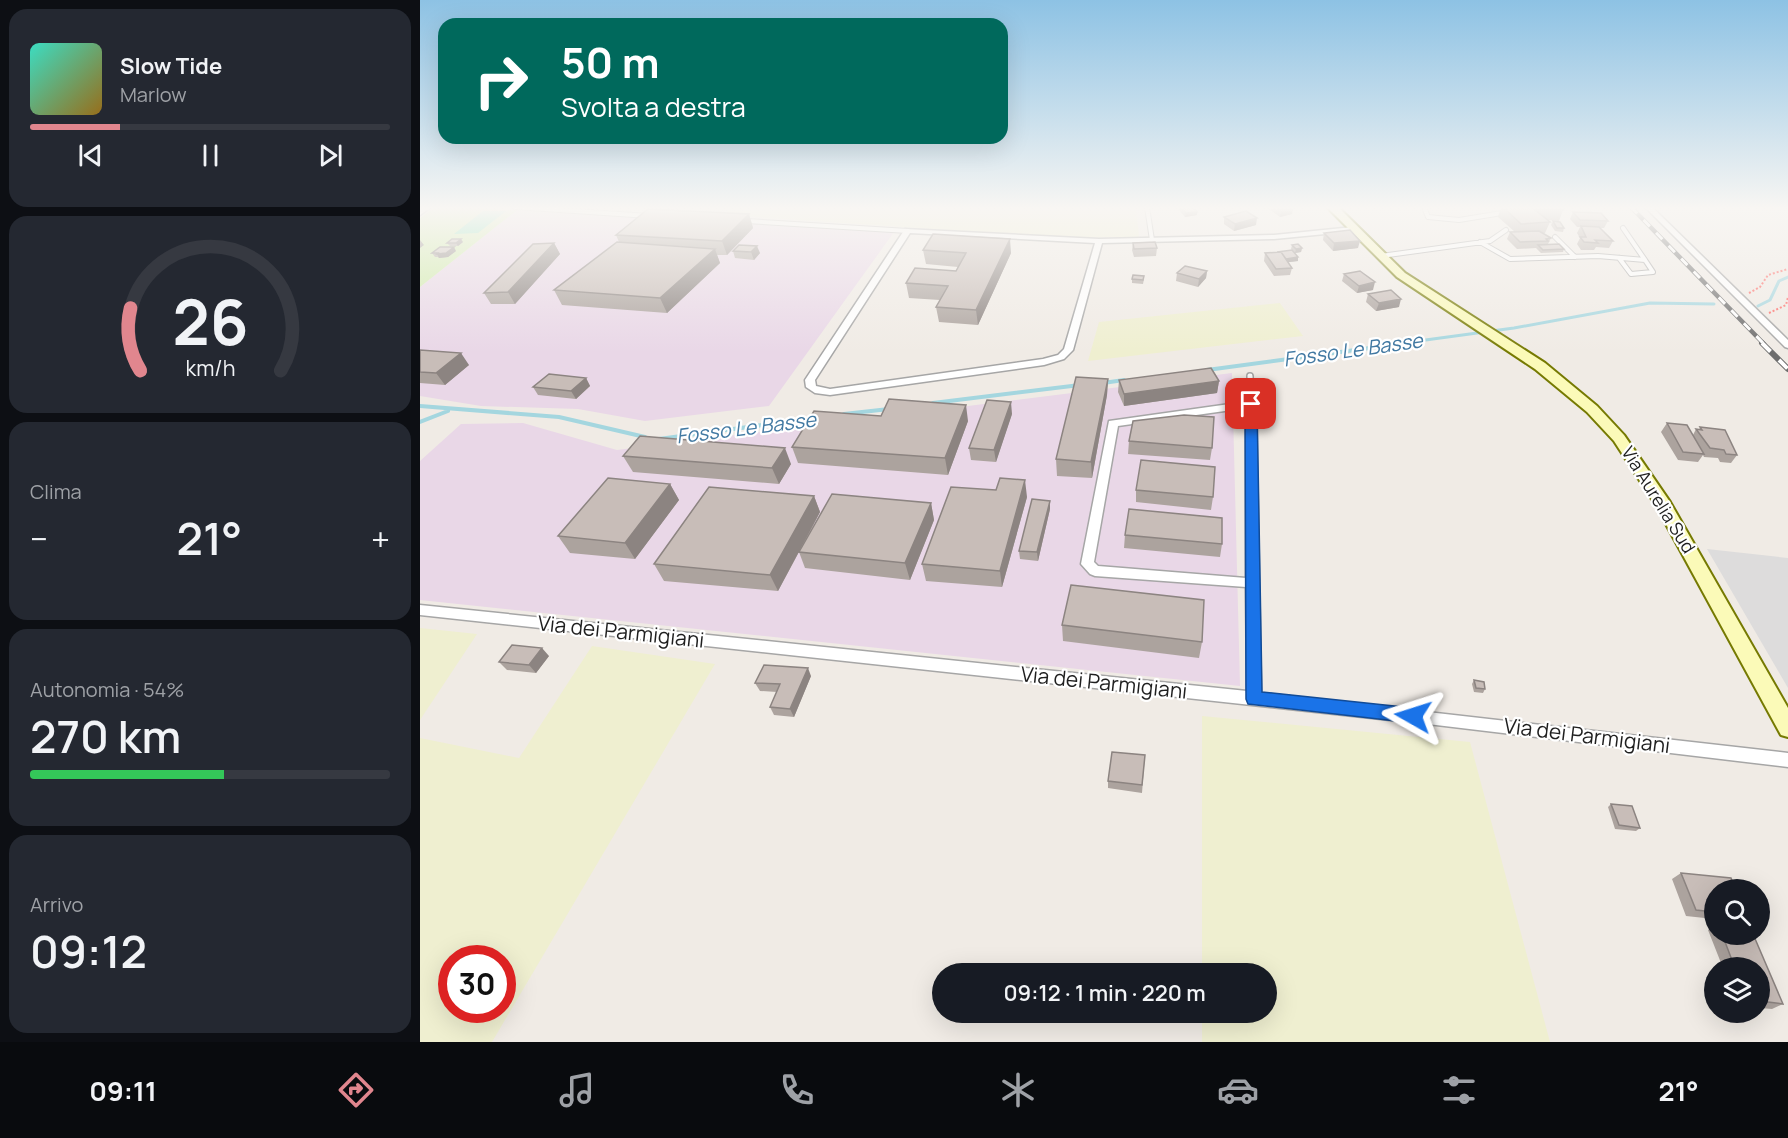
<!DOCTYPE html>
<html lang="it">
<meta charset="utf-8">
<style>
body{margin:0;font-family:Manrope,sans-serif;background:#242831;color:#f1f3f6;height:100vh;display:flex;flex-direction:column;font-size:22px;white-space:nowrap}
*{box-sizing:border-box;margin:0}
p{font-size:20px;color:#9ea1a6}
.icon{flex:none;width:33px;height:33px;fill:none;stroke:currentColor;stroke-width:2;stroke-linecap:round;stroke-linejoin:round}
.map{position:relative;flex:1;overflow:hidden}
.panel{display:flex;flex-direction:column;gap:9px;padding:9px;background:#0d0f14;width:420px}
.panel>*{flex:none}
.top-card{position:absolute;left:18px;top:18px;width:570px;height:126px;border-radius:18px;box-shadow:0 6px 24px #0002;background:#00695c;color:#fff;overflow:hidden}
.controls{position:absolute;left:1284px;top:879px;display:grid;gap:12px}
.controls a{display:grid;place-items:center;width:66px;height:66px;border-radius:50%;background:#171b24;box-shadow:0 6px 24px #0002;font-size:30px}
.speed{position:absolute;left:18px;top:945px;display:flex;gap:12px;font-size:30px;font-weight:700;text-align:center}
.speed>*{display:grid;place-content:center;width:78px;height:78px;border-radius:50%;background:#171b24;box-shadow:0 6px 24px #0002;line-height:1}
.speed .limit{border:9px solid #d22;background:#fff;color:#111}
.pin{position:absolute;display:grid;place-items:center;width:51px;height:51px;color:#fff;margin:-26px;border-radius:12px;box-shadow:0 3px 9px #0006}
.me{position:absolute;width:66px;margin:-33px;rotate:276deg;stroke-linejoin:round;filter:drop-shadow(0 0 4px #0008)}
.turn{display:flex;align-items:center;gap:21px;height:126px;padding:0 24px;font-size:27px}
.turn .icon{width:78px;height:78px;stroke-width:2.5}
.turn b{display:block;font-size:42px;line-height:51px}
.big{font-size:45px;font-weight:600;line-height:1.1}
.panel .card{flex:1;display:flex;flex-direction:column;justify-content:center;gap:9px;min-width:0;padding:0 21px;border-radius:18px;background:#242831}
.panel .dial{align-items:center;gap:0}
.dial svg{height:156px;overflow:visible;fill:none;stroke:#363941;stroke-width:7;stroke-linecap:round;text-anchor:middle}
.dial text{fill:#f1f3f6;stroke:none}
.song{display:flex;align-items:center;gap:18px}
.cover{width:72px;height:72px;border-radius:9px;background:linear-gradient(135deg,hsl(170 70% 55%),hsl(40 70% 35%))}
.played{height:6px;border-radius:3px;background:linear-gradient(90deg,#e1868e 25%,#363941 25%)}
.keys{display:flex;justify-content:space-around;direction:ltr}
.heat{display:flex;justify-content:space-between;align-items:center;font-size:33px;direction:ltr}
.charge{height:9px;border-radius:4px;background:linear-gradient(90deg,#34c759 54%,#363941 0)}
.trip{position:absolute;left:512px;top:963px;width:345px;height:60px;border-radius:30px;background:#171b24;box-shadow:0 6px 24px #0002;font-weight:600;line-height:60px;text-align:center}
.tab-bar{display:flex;height:96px;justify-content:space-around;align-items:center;background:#090b0e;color:#9ea1a6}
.tab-bar .icon{width:42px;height:42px}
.tab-bar .current{color:#e1868e}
.tab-bar b{font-size:27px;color:#f1f3f6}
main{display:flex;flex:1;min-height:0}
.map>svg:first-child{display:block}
</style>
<main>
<section class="panel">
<div class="card">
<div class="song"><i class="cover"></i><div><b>Slow Tide</b><p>Marlow</p></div></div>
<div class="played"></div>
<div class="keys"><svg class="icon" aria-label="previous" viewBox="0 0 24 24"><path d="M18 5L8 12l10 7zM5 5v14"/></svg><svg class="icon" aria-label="pause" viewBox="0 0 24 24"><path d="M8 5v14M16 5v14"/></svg><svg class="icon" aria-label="next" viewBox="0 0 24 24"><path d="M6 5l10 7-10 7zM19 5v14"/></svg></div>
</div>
<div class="card dial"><svg viewBox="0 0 100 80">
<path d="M14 69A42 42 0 1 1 86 69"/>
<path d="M14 69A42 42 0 0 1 9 37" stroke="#e1868e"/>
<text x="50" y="56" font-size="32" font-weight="700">26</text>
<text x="50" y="72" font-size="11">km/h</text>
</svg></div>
<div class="card"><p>Clima</p>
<div class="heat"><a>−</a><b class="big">21°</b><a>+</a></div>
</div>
<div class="card"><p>Autonomia · 54%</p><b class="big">270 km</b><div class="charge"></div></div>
<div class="card"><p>Arrivo</p><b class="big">09:12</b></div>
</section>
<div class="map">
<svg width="1368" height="1042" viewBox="0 0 1368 1042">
<rect width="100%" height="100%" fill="#f0ebe5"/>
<path fill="#dddcdc" d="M1287,549L1368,558V688Z"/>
<path fill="#e9d7e7" d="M97,210L474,232L349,406L225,421L158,409L61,406L0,396V287Z
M812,373L820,686L0,600V461L41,424L103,423L197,450Z"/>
<path fill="#efefd0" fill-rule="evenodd" d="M311,207H716L719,237L648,238L305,215Z
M860,303L883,336L668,361L679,322Z
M0,628L57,634L0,720Z
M172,646L295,664L72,1042H0V738L99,758ZM32,958H82V1010H32Z
M782,716L1050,742L1130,1042H782V1013L846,1012V974L782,973Z"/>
<path fill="#cfeba9" d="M15,207L97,210L0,287V218Z"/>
<path fill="#81e1b5" d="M63,211H86L58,233L34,234Z"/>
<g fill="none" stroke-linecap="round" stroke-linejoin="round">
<path stroke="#a4d6df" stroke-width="3" d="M1338,306L1350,300L1359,281L1368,277
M976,344L1094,328L1230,303L1294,304"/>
<path stroke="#a4d6df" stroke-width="4" d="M787,370L987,343
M683,383L704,380
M513,403L660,385
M0,406L139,417L225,437
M424,414L469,409
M0,422L28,411
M239,439L395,418"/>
<defs>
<path id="lane-far1" d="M95,207L229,216
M727,207L732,240
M1004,207L1008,217L1039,220L1094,211L1095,207
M326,221L488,231
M1135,237L1155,257
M1060,242L1090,259L1178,256L1225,260L1203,228
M961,256L1070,241L1086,230
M1199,258L1211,274L1233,272L1225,260"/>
<path id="lane" d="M830,376L831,404"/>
<path id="street" d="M3,207H11L0,215V210Z
M1225,207H1232L1368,340V348L1365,347Z
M933,227L937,229L936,231L854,239L682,243L653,350L644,359L624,365L410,395L395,393L386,387L385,380L485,229L679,239L854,235ZM490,233L675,243L644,349L638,355L623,359L410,389L396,386L395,380Z
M831,401L836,404L841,693L1368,753V767L1016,725L0,615V605L827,691L826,587L675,576L670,574L661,564L689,421ZM826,408V578L678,566L674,562L698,426Z"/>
<path id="secondary" d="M907,207H918L985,273L1125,363L1177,406L1204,435L1250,502L1368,708V737L1361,735L1235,504L1194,441L1167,412L1115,369L977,277Z"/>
</defs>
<use href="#lane-far1" stroke="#a6a6a6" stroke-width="6"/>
<use href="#lane" stroke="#a6a6a6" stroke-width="8"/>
<use href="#street" stroke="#a6a6a6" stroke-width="3"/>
<use href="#secondary" stroke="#767a02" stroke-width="4"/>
<path stroke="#fe6c68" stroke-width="2" stroke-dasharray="2 2" stroke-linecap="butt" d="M1329,293L1340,287L1348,275L1368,269
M1349,313L1366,305L1368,297"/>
<use href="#lane-far1" stroke="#fff" stroke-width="4"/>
<use href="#lane" stroke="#fff" stroke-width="5"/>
<use href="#street" fill="#fff" fill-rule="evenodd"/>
<use href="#secondary" fill="#fbfab8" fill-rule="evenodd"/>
<defs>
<path id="rail-far1" d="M1211,207L1344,344"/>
<path id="rail" d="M1342,343L1368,369"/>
</defs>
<use href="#rail-far1" stroke="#6d6d6d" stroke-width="4.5"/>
<use href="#rail" stroke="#6d6d6d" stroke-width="6"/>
<use href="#rail-far1" stroke="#fff" stroke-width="3" stroke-dasharray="9" stroke-linecap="butt"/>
<use href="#rail" stroke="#fff" stroke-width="4" stroke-dasharray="12" stroke-linecap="butt"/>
</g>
<path fill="#aca39e" d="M759,207H773L777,212V215L765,217L759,210Z
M846,207H873L872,214L860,217Z
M1081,207H1141L1143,210L1139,221L1128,220L1130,222L1125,233H1122L1131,238L1128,244L1144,249L1143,252L1121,253L1116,248L1097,249L1087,239L1090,232H1095L1078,217Z
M1153,212L1188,221L1184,228H1180L1193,241L1189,248L1176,247L1174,250H1161L1157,244L1160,238L1157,233L1160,227H1157L1150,219Z
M329,214L333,228L307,255H297L300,263L247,313L142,305L134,290L199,242L196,235Z
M804,217L836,225L814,231L804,224Z
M1133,221L1144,228L1143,232L1135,231L1131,225Z
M904,233L938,248L913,251L903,240Z
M43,242L38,246H30L27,243Z
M134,243L140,254L95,304H71L64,293Z
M713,243L737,248L736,256L714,257L712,250Z
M872,245L882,248L881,252L875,253L871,249Z
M503,250L591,253L558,325L519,322L516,307L520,300L489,298L486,283L536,271L538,267L506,264Z
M36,251L28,257L19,258L18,257H15L12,253Z
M313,251L340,253L334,260L315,258Z
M845,253L878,261L868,262L872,268L870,275L854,276L844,261Z
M787,271L786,278L778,287L756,281L757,273Z
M924,274L953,290L937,293L922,281Z
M712,279H724L723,284L712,283Z
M948,294L979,307L956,311L946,302Z
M0,350L49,365L25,385L0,383Z
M166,378L170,386L156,399L118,395L113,387Z
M688,379L687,395L672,478L637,476L636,459Z
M699,380L799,381L797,393L704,406L698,392Z
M592,414L576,462L551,460L549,448Z
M461,416L548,421L528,475L378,463L372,447Z
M1247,423L1273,435L1276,429L1279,430L1280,427L1317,455L1311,463L1300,462L1298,458L1284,457L1283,455L1278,462L1258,460L1241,432Z
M709,441L792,448L790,460L708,454Z
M203,456L371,464L359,484L213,472Z
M250,484L259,500L215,559L150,553L138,536Z
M716,490L793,497L791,510L716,502Z
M394,496L400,512L386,540L511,503L514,520L490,580L385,568L379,552L358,591L244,581L234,564Z
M607,497L582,587L506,581L502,564Z
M630,509L618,561L600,559L599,551Z
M705,535L802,544L800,557L704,548Z
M642,625L782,642L779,658L643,641Z
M129,656L116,673L87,670L79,662Z
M391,676L374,717L354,715L350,707L357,692L340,691L335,683Z
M1054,680L1065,689L1063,693L1054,692L1052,684Z
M725,755L722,793L688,788V781Z
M1191,804L1220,828L1216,831L1195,829L1188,807Z
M1261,873L1294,890V919L1266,916L1252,879Z
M1294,926V934H1333L1363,1004L1352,1009L1340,1008V968H1303L1288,930Z"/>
<path fill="#8c8481" d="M873,207L872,214L860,217L861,210Z
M777,212V215L765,217L766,213Z
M329,214L333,228L307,255L302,241Z
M837,218L836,225L814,231L815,224Z
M41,239L43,242L38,246L36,243Z
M590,239L591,253L558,325L556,310Z
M0,240L4,245L0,248Z
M940,241L938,248L913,251L914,243Z
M134,243L140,254L95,304L88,292Z
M337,246L340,253L334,260L331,252Z
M34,247L36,251L28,257L19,258L17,254Z
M882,248L881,252L875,253L876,249Z
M295,249L300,263L247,313L240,298Z
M878,257V261L862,263L863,259Z
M787,271L786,278L778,287L779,279Z
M955,282L953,290L937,293L939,286Z
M981,299L979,307L956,311L959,303Z
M41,353L49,365L25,385L16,373Z
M166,378L170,386L156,399L151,391Z
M688,379L687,395L672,478L671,462Z
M799,381L797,393L704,406V394Z
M591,402L592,414L576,462L574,450Z
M546,405L548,421L528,475L525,458Z
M365,448L371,464L359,484L352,468Z
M605,480L607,497L582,587L580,571Z
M250,484L259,500L215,559L205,543Z
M394,496L400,512L358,591L350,575Z
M630,501V509L618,561L617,552Z
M511,503L514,520L490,580L485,563Z
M122,648L129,656L116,673L109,665Z
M388,668L391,676L374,717L370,709Z"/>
<path fill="#c8bdb8" stroke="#8c8481" stroke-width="1.5" d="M760,207H773L777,212L766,213Z
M857,207H873L861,210Z
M1083,207H1141L1143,210L1114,209L1130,222L1101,224Z
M228,209L329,214L302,241L196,235Z
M826,211L837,218L815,224L804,217Z
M1153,212L1181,213L1188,221L1160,220Z
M1133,221L1140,222L1144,228H1137Z
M1161,226L1179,227L1193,241L1175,240L1178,243L1164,242L1160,237H1166Z
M930,230L940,241L914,243L904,233Z
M1119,231L1131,238L1126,239L1128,241L1100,242L1090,232Z
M513,234L590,239L556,310L516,307L528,286L486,283L495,268L536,271L546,253L503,250Z
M32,239H41L36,243H27Z
M197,242L295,249L240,298L134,290Z
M735,242L737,248L714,249L713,243Z
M134,243L88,292L64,293L113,244Z
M878,244L882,248L876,249L872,245Z
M1139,244L1144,249L1123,250L1118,245Z
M319,245L337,246L331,252L313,251Z
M20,247H34L26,253L17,254L18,253H12Z
M872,250L878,257L866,259L861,252H857Z
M861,252L872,268L856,269L845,253Z
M765,266L787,271L779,279L757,273Z
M940,271L955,282L939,286L924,274Z
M713,275L724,276L723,280L712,279Z
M971,290L981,299L959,303L948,294Z
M0,350L41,353L16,373L0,372Z
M791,368L799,381L704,394L699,380Z
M129,374L166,378L151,391L113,387Z
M656,377L688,379L671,462L636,459Z
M469,399L546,405L525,458L372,447L394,411L461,416Z
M567,400L591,402L574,450L549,448Z
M764,415L794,417L792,448L709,441L713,421Z
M1247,423L1267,425L1284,454L1263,452Z
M1280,427L1305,430L1317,455L1306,454L1304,450L1290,448L1276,429L1282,430Z
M220,436L365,448L352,468L203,456Z
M721,460L795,467L793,497L716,490Z
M188,478L250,484L205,543L138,536Z
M580,478L605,480L580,571L502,564L531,487L576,490Z
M289,487L394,496L350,575L234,564Z
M412,494L511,503L485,563L379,552Z
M612,499L630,501L617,552L599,551Z
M709,509L802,518V544L705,535Z
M651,585L784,600L782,642L642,625Z
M92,645L122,648L109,665L79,662Z
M344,665L388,668L370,709L350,707L360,684L335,683Z
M1054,680L1064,682L1065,689L1056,688Z
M692,752L725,755L722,785L688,781Z
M1191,804L1212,806L1220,828L1199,825Z
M1261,873L1311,878L1316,890H1294V912L1276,910Z
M1302,934H1333L1363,1004L1340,1001V968H1315Z"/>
<linearGradient id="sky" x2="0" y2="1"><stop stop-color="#8dc2e4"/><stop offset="0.59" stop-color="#f8f6f3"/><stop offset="1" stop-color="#f8f6f3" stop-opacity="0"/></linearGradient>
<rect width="1368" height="353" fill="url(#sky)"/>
<path fill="#1a73e8" stroke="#114b97" stroke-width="1.5" d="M831,400L837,404L842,692L993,708L999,710L1002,716L999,721L993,723L828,704L826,699L825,404Z"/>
<g text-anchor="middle" stroke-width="4.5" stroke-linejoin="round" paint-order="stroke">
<g font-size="18" fill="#1f1f1f" stroke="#fff">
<text transform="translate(1238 500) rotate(58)" y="6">Via Aurelia Sud</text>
</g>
<g font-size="20" font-style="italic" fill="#4279a2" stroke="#fff">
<text transform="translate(933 350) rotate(-8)" y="7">Fosso Le Basse</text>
<text transform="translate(326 428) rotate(-7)" y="7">Fosso Le Basse</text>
</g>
<g font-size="21" fill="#1f1f1f" stroke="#fff">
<text transform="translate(201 632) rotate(6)" y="7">Via dei Parmigiani</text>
<text transform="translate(684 683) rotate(6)" y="7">Via dei Parmigiani</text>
<text transform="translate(1167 736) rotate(7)" y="7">Via dei Parmigiani</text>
</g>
</g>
</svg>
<div class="controls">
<a><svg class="icon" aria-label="search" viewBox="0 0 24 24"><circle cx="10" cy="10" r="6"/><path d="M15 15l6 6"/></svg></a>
<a><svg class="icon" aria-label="layers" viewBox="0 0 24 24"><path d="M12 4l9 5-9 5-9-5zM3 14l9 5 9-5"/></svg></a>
</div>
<div class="speed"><div class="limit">30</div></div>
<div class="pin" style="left:831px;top:404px;background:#d93025"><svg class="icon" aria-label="arrive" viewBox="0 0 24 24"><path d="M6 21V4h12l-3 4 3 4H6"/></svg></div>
<svg class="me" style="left:993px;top:716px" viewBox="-20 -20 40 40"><path d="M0-17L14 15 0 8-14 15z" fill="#1a73e8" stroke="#fff" stroke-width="4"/></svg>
<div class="trip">09:12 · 1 min · 220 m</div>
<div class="top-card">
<div class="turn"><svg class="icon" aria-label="right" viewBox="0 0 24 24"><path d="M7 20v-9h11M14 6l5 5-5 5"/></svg><div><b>50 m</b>Svolta a destra</div></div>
</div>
</div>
</main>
<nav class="tab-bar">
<b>09:11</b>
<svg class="icon current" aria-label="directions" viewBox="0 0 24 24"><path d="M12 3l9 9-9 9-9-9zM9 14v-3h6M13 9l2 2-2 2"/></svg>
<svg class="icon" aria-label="music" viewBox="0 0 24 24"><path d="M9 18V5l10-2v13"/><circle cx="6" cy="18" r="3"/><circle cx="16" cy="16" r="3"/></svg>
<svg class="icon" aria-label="phone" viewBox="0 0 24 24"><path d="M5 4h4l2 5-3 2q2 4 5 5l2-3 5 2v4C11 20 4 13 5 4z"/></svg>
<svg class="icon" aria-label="climate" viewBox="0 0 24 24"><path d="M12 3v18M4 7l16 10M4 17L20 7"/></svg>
<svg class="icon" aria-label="car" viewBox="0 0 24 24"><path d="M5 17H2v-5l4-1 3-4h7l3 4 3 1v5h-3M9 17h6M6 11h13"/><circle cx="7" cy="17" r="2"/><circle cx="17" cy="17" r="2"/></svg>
<svg class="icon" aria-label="filters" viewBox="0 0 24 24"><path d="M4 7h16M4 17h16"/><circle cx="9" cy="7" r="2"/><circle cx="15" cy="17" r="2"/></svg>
<b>21°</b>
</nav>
